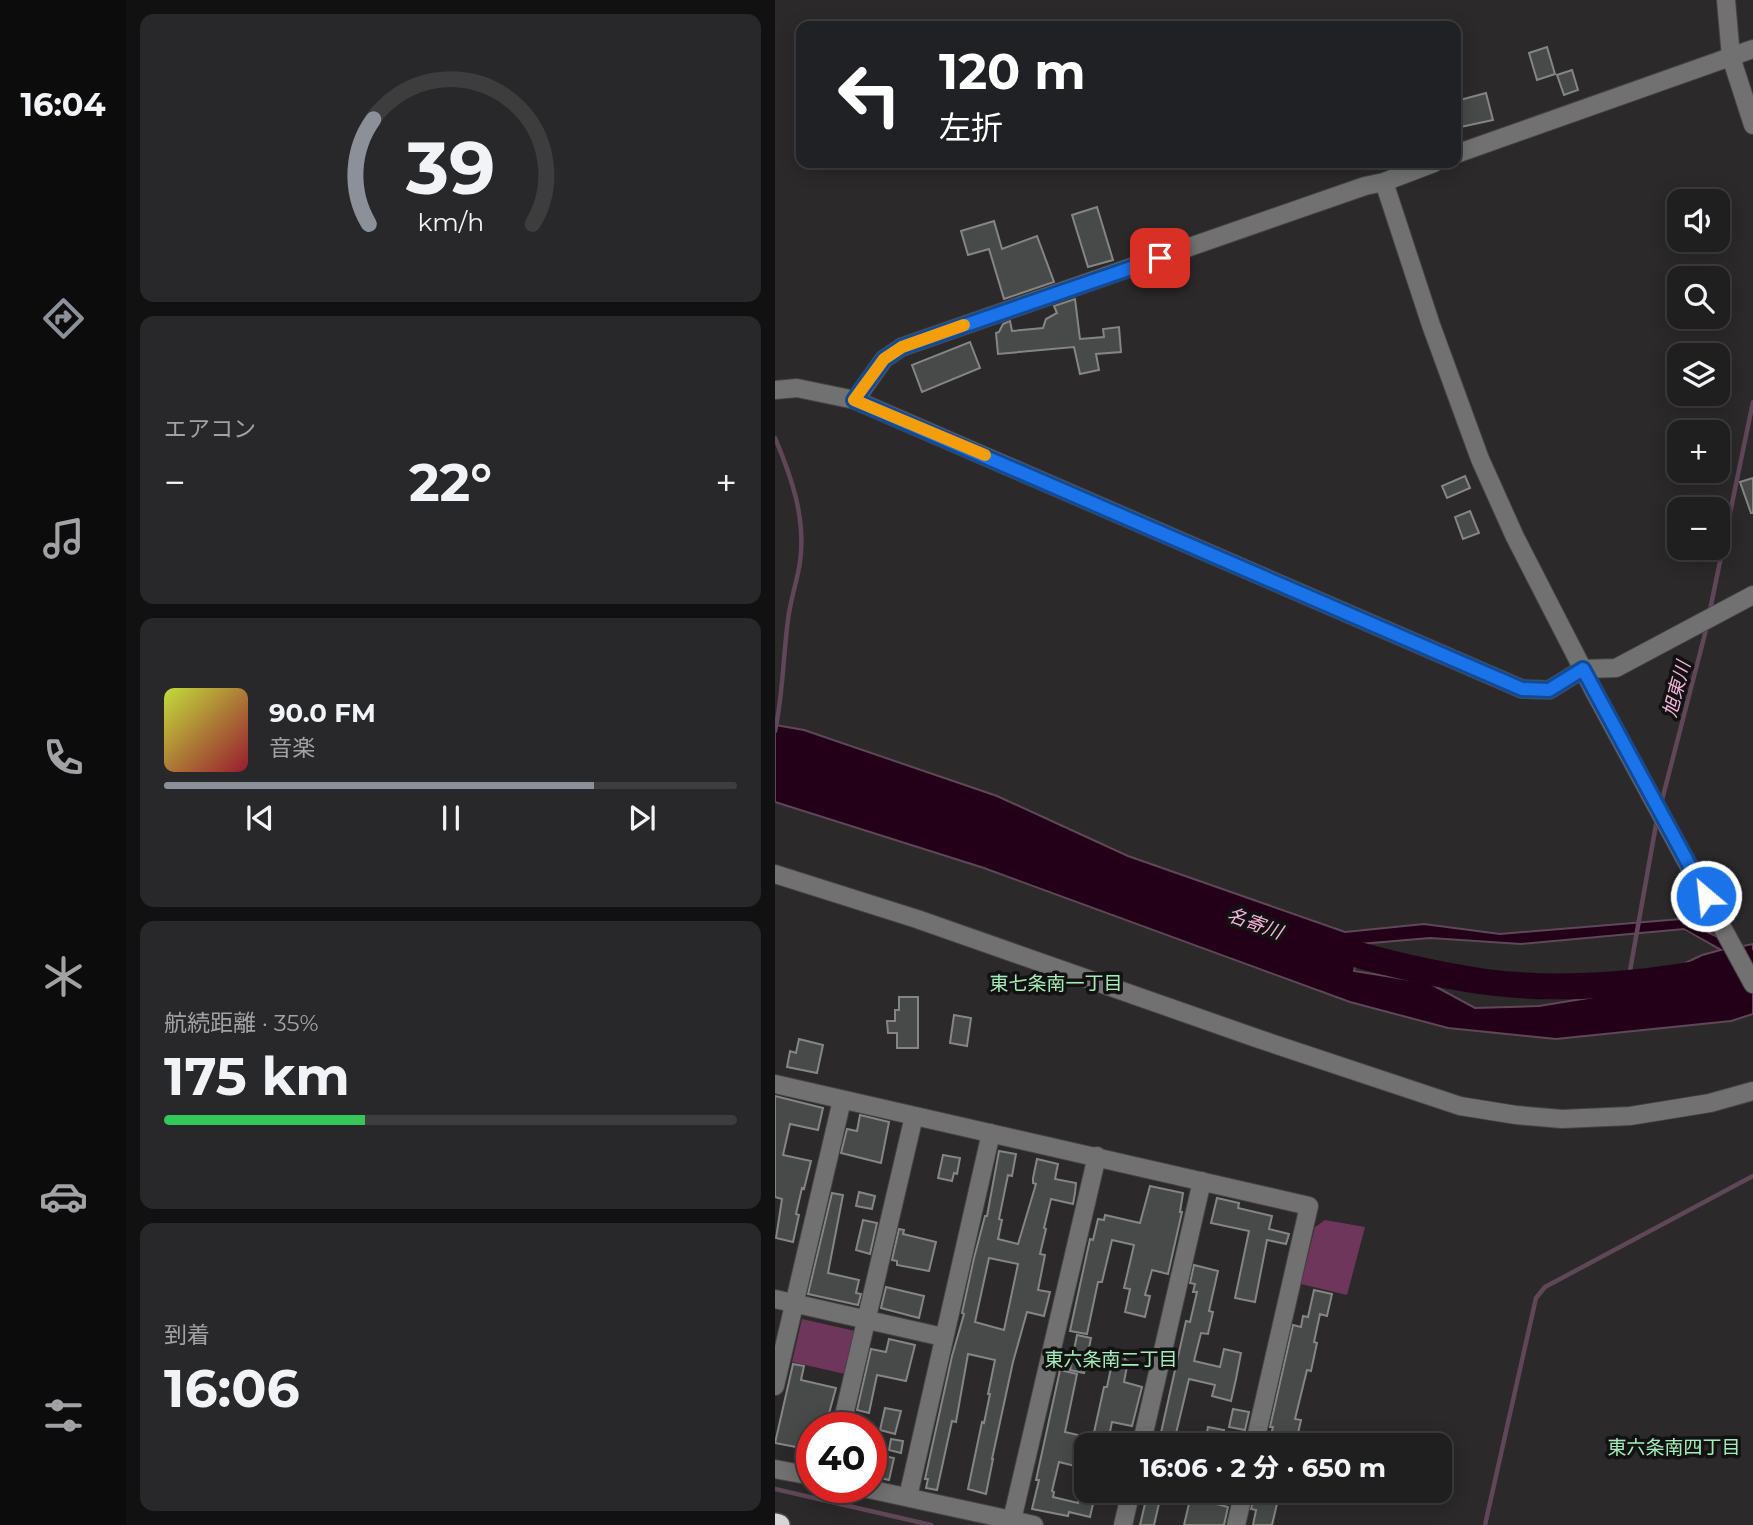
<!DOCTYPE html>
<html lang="ja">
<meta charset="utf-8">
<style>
body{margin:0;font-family:Montserrat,"Noto Sans JP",sans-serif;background:#282729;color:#f1f3f6;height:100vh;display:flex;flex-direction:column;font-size:26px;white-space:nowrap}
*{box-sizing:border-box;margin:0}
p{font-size:23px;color:#a2a2a5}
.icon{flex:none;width:38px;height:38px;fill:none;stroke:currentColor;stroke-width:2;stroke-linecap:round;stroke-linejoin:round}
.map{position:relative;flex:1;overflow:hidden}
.details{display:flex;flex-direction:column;gap:14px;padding:14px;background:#121112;width:649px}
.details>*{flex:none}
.hud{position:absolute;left:21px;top:21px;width:665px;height:147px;border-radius:14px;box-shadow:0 4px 18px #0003,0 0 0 2px #3d3d3e;background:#202124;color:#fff;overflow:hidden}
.fabs{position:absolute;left:892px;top:189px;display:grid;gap:14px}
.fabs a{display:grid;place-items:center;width:63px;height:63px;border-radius:14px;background:#201f20;box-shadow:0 4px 18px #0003,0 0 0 2px #3d3d3e;font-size:35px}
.speed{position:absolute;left:21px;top:1412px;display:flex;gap:14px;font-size:35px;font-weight:700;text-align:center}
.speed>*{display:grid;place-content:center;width:91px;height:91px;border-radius:50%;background:#201f20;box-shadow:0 4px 18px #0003,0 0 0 2px #3d3d3e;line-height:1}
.speed .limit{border:10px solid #d22;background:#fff;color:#111}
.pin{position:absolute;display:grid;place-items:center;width:60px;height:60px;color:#fff;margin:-30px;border-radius:14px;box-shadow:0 4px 10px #0006}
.me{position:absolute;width:77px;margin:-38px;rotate:332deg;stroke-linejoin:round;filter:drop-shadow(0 0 5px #0008)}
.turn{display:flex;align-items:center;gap:24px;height:147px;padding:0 28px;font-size:32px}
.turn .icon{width:91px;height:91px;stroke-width:2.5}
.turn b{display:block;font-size:49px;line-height:60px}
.big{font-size:52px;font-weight:700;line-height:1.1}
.details .card{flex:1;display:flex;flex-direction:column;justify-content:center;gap:10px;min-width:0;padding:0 24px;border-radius:14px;background:#282729}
.details .dial{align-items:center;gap:0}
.dial svg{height:182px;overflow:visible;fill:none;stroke:#3d3d3e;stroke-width:7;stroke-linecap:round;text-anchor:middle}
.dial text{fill:#f1f3f6;stroke:none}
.song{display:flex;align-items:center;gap:21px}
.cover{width:84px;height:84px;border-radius:10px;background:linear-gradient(135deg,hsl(70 70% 55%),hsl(350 70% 35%))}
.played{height:7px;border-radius:4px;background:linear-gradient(90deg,#8c9099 75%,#3d3d3e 75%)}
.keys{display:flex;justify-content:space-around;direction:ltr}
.heat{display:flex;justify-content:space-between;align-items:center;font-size:38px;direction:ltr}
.charge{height:10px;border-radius:5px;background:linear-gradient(90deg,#34c759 35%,#3d3d3e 0)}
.trip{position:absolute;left:299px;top:1433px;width:378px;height:70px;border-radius:14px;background:#201f20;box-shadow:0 4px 18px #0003,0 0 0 2px #3d3d3e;font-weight:700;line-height:70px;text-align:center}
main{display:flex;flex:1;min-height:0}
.tabs{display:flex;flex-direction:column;width:126px;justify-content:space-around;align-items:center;background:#0d0c0d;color:#a2a2a5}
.tabs .icon{width:49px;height:49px}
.tabs .selected{color:#8c9099}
.tabs b{font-size:32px;color:#f1f3f6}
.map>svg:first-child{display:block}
</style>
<main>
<nav class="tabs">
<b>16:04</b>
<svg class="icon selected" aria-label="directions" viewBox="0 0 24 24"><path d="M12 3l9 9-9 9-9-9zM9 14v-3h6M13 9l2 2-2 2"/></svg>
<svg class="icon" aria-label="music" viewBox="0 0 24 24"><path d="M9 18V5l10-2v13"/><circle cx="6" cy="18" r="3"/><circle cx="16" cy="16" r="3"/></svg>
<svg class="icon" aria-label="phone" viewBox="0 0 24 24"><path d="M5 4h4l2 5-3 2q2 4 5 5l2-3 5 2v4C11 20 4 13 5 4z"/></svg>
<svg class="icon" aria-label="climate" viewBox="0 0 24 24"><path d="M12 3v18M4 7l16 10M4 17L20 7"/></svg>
<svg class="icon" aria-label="car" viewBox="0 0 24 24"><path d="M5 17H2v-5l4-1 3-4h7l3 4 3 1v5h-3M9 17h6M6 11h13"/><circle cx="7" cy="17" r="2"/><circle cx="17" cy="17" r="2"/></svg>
<svg class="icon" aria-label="filters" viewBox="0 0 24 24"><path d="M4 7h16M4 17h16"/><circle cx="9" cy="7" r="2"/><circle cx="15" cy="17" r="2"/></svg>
</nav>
<section class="details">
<div class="card dial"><svg viewBox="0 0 100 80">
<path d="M14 69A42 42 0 1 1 86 69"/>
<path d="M14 69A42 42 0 0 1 16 23" stroke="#8c9099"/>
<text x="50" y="56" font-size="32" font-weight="700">39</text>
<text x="50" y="72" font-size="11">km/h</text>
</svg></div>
<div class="card"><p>エアコン</p>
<div class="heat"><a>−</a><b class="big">22°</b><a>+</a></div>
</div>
<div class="card">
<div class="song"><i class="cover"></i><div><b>90.0 FM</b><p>音楽</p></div></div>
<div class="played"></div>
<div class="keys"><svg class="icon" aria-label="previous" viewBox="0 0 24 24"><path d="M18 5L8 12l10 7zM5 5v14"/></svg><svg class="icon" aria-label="pause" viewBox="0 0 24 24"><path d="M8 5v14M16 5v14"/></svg><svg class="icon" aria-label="next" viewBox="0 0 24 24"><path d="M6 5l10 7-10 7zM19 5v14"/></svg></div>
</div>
<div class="card"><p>航続距離 · 35%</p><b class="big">175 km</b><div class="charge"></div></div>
<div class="card"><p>到着</p><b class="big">16:06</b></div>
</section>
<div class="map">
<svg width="978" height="1525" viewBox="0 0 978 1525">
<rect width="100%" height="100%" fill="#2b292a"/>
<path fill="#6f365b" d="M550,1220L590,1227L572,1295L526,1284L540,1227Z
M27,1319L80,1331L70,1374L17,1362Z"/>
<path fill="#230018" stroke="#604758" stroke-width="2" fill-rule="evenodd" d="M0,725L29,730L222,796L353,856L570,932L649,924L725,934L906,919L963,947L978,944V1014L956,1021L781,1039L673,1028L575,1002L209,868L0,802ZM909,929L946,950L927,955L850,992L764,1006L700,1008L654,983L579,971L585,944L655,938L746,944Z"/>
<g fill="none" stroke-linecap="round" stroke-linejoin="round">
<path stroke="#604758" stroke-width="4.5" d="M0,438C17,478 31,519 25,562C22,582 15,601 13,620C8,657 8,695 0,731
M935,610L978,402
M886,804L932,626
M853,982L882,819
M0,1489L156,1525
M710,1525L761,1298L770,1287L978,1176"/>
<path stroke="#230018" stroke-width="26" d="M549,945C602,961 656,974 711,982C799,993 892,982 978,963"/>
</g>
<path fill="#484a49" stroke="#848684" stroke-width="2" fill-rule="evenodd" d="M772,47L780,74L762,80L754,53Z
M797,70L803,90L789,95L782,75Z
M711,93L718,120L681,128V101Z
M322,207L338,260L313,267L297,215Z
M219,221L227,249L262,236L279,282L229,299L214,249L193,255L186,231Z
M300,299L305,339L329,337L328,329L344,327L346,352L321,354L324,370L305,374L299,347L223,354L221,333L224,332L228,324L235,321L237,331L268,328L271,319L282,313L279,306Z
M195,342L205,368L147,392L137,365Z
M690,476L695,488L672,498L667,486Z
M978,478V513H976L965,482Z
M695,511L704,533L688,539L680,517Z
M124,997H143V1048H122V1033H113L112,1021H120V1010H124Z
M179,1015L196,1018L192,1046L175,1043Z
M24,1039L48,1045L42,1073L12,1067L15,1051L21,1053Z
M0,1096L48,1108L43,1130L15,1124L8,1155L36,1161L29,1189L27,1188L21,1214L24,1215L18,1242L1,1238L7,1199L0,1197Z
M85,1115L114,1122L106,1163L66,1153L72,1129L82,1131Z
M224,1151L241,1154L237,1176L233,1175L224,1219L227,1220L223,1239L243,1244L261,1184L258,1183V1178L262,1159L283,1164L280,1179L301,1183L300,1193L298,1204L276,1199L269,1228L271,1229L265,1254L270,1255L263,1290L275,1292L269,1316L252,1312L238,1362L217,1459H218L211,1494L193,1489L207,1422L209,1423L215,1394H213L220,1360L193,1354L181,1422L177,1421L162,1490L151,1488L153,1479H150L177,1356L189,1314L187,1313L199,1258L210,1216H212ZM214,1258L243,1264L229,1330L200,1322Z
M168,1155L185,1158L182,1174L179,1173L177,1181L163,1178Z
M375,1186L408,1193L405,1212H407L393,1274L377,1270L370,1295L375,1296L370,1317L350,1312L355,1289L349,1288L359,1245L337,1240L327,1282H323L312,1334L295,1331L315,1239L318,1240L323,1219L329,1220L330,1215L365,1223Z
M84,1192L100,1196L97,1209L81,1206Z
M57,1193L68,1195L53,1273L84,1280L81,1293L86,1294L83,1305L33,1294Z
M442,1198L464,1203L463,1208L497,1216L494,1229L514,1234L511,1244L492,1240L480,1302L460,1298L474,1231L436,1223Z
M88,1220L102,1223L95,1254L81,1250Z
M124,1229L129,1230L128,1234L161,1242L154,1271L122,1265V1261L117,1260Z
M419,1265L443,1271L434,1311L438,1312L433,1334L426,1333L419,1361L445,1367L449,1349L466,1353L461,1379L456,1401L437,1396L440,1385L414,1379L398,1446H383L411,1321L415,1322L422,1292H418L420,1284L415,1283Z
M111,1287L149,1296L144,1318L106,1308Z
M539,1290L557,1294L552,1316L545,1314L539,1342L542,1343L536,1371L532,1370L520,1419L526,1420L521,1442L513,1440L511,1446H493L498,1427H495L518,1325L526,1327L528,1316L533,1317Z
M302,1335L316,1338L309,1373L295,1370Z
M114,1339L140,1345L131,1381L102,1375L94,1413L82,1410L96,1349L111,1352Z
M339,1354L350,1357V1360L353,1361L349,1382L367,1387L357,1426L337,1422L332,1446H316L329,1387H332Z
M18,1364L29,1366L26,1380L61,1388L50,1428H37V1450L0,1443Z
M285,1370L302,1374L290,1432L312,1437V1469L284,1462L277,1491L279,1492L278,1497L303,1503L306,1491H321L315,1517L294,1512L293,1516L257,1509L264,1480H261Z
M110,1408L126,1411L120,1434L105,1430Z
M458,1409L474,1412L470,1430L454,1427Z
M433,1427L449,1430L446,1446H429Z
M116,1439L128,1441L126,1453L114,1450Z
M98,1454L119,1458L114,1480L96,1476Z
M373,1491H387L379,1525H365Z
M417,1491H435L434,1502L453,1507L449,1525H409Z
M480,1491H505L497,1525H478L481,1510L476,1509Z"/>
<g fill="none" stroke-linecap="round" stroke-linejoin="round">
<defs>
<path id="minor" d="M951,0L956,57L978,125
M681,154L978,49
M609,182L656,325L705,459L740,537L819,691L978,984
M0,390L22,388L80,400L747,689L774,690L808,669L841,668L978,595
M80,400L109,359L127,347L590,186L609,182L659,163
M0,874L142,919L484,1039L685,1106L741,1115L787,1119L855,1116L935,1103L978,1091
M0,1084L534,1206L479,1446
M0,1299L168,1337
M0,1386L67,1100
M66,1428L139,1116
M366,1446L427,1181
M0,1469L37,1476
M89,1488L259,1525
M133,1497L216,1133
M237,1520L322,1156
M348,1525L356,1491
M461,1525L469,1491"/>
<path id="highway" d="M0,1524L4,1525"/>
</defs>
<use href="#minor" stroke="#464445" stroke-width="20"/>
<use href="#highway" stroke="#464445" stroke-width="24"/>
<use href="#minor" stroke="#727171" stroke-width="18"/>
<use href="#highway" stroke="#d7d4d6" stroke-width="21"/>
</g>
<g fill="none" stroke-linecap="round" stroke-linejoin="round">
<defs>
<path id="route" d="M385,258L127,347L109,359L79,400L747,689L774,690L808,669L931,896"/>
</defs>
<use href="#route" stroke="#114b97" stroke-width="18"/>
<use href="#route" stroke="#1a73e8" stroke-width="12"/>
<path stroke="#f59e0b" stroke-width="12" d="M189,325L127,347L109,359L79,400L210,455"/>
</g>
<g text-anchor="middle" stroke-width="7" stroke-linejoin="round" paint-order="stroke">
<g font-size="19" font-style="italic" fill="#f7b3dc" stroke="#131213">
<text transform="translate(901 689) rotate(-75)" y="7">旭東川</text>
<text transform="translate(480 923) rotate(20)" y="7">名寄川</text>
</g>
<g font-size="19" fill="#a4ecb9" stroke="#131213">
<text x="281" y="990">東七条南一丁目</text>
<text x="336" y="1366">東六条南二丁目</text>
<text x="899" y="1454">東六条南四丁目</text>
</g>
</g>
</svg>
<div class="fabs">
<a><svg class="icon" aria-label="sound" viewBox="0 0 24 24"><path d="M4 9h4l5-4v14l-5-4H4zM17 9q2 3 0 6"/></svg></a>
<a><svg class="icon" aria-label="search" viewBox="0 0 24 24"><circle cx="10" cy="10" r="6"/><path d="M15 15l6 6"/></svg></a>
<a><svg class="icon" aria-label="layers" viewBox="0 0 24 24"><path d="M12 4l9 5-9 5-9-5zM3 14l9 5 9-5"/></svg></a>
<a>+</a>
<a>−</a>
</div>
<div class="speed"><div class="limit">40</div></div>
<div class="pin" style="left:385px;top:258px;background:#d93025"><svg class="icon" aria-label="arrive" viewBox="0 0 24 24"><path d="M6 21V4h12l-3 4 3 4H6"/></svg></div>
<svg class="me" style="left:931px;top:896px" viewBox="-20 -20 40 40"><circle r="17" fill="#1a73e8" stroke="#fff" stroke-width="3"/><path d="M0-11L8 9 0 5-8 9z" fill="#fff"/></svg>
<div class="trip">16:06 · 2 分 · 650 m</div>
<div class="hud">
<div class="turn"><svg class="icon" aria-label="left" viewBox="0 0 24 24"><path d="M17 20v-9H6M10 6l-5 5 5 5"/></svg><div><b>120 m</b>左折</div></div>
</div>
</div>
</main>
